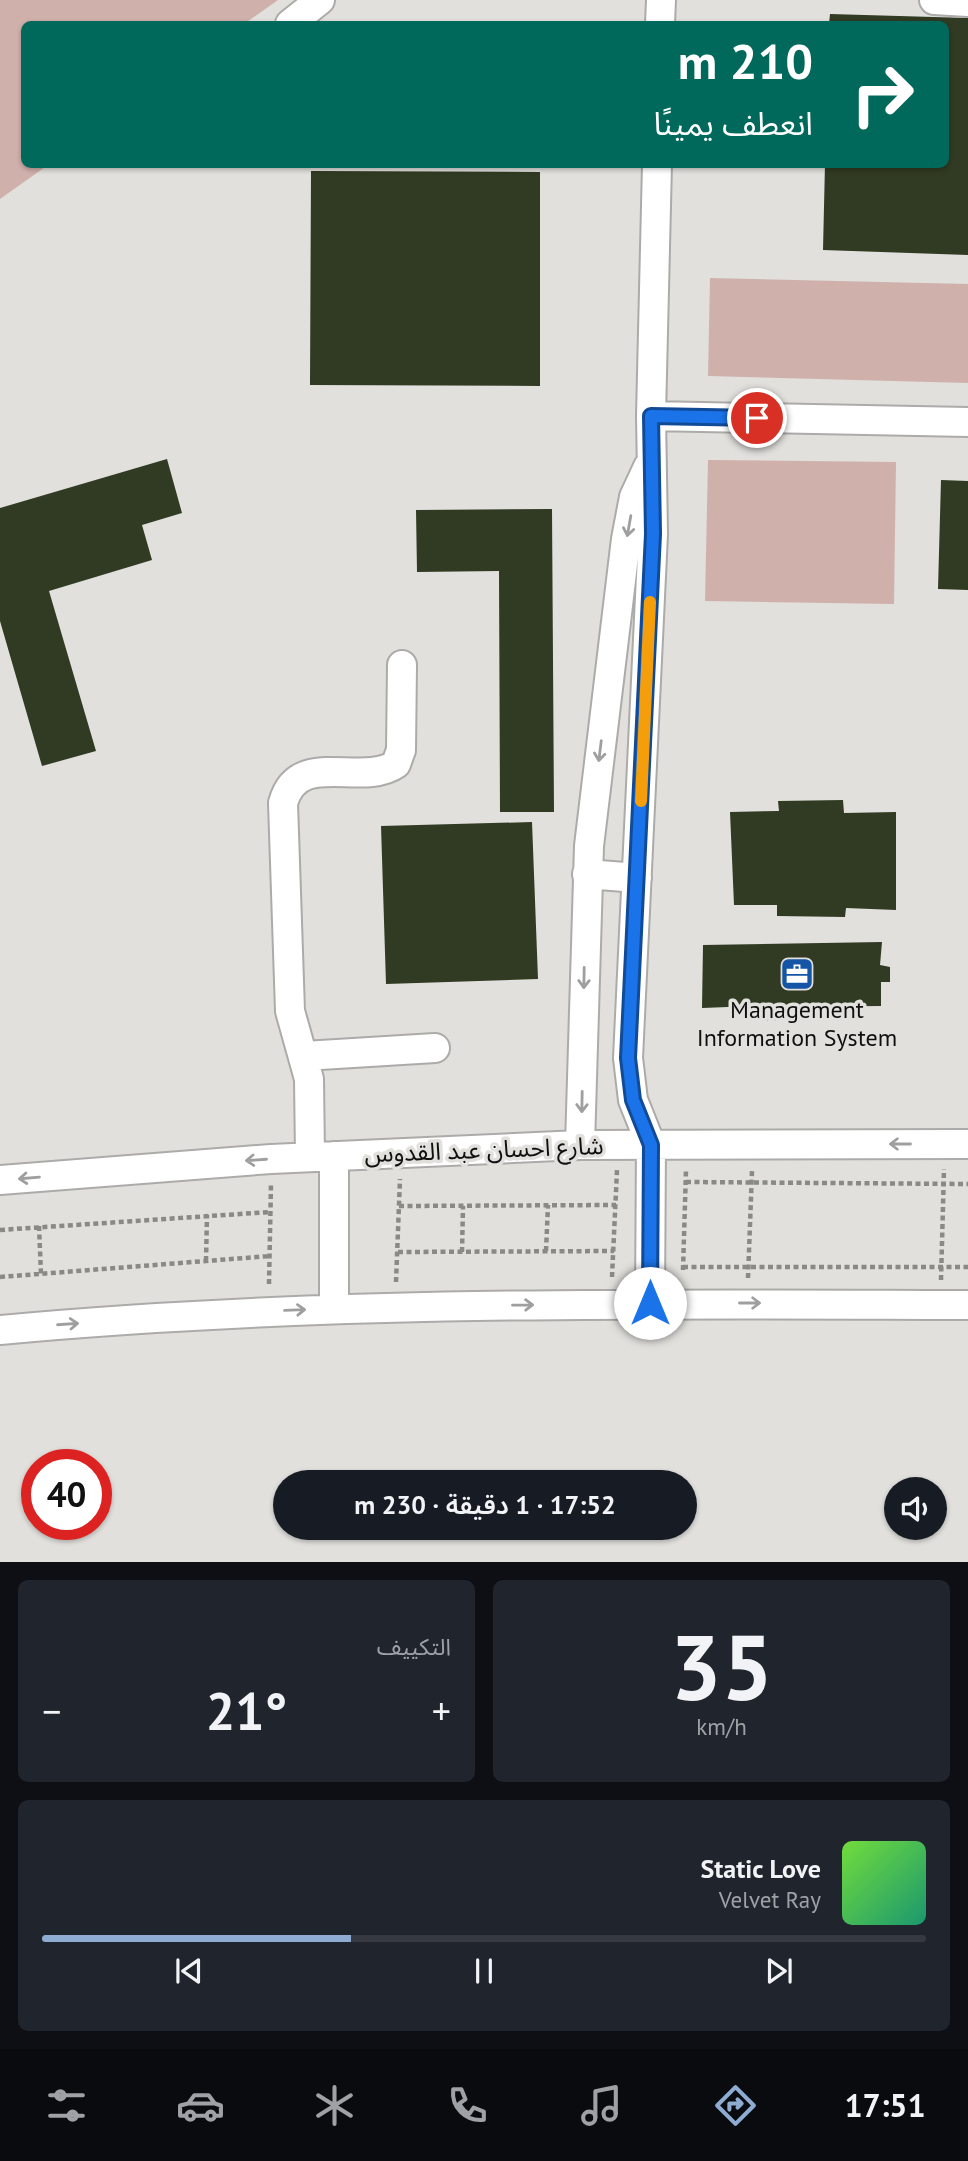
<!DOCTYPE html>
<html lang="ar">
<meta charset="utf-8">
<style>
body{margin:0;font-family:"PT Sans","Noto Sans Arabic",sans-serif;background:#20242c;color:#f1f3f6;direction:rtl;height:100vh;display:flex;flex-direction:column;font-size:26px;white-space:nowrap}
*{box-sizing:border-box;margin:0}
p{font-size:23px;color:#9ea1a6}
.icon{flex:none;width:38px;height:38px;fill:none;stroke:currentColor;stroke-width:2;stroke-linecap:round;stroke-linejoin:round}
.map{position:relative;height:1562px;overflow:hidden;direction:ltr}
.details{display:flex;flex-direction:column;gap:18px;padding:18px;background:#0d0f14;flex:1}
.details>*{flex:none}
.top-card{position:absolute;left:21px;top:21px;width:928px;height:147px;border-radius:10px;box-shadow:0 2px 5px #0004;direction:rtl;background:#00695c;color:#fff;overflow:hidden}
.controls{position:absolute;left:884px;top:1477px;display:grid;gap:14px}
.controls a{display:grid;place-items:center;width:63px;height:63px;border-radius:50%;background:#171b24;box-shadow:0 2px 5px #0004;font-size:35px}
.speed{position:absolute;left:21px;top:1449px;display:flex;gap:14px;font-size:35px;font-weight:700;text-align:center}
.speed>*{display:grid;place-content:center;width:91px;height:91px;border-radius:50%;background:#171b24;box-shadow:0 2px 5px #0004;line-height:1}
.speed .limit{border:10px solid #d22;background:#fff;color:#111}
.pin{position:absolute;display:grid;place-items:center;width:60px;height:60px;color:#fff;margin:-30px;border:4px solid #fff;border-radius:50%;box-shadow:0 2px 7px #0007}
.me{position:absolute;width:77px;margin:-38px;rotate:0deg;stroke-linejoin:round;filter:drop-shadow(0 0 5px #0008)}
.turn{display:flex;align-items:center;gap:24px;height:147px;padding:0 21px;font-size:32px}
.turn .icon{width:91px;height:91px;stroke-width:2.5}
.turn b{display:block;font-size:49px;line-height:60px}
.big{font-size:52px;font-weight:600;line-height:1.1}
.details .card{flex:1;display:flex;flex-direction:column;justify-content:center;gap:10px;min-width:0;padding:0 24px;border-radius:10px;background:#20242c}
.details .dial{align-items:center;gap:0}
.dial b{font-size:91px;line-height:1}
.song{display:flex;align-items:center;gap:21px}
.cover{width:84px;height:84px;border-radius:10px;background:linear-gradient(135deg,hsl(100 70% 55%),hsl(160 70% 35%))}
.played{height:7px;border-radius:4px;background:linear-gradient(90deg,#8eacd2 35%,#363941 35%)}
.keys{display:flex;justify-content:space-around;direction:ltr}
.heat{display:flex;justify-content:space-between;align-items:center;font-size:38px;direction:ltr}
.details .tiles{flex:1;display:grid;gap:18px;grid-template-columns:1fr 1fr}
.card:last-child{grid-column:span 2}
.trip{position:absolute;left:273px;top:1470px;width:424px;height:70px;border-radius:35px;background:#171b24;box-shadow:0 2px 5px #0004;font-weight:600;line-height:70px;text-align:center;direction:rtl}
.tabs{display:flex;height:112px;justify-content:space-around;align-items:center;background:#090b0e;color:#9ea1a6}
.tabs .icon{width:49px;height:49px}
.tabs .current{color:#8eacd2}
.tabs b{font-size:32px;color:#f1f3f6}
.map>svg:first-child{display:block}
</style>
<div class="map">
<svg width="968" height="1563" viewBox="0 0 968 1563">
<rect width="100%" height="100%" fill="#e1e0dd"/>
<path fill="#d0b0ab" d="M0,0H278L244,24H24V164L48,165L0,199Z
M710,278L968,284V383L708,376Z
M708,460L896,462L894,604L705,601Z"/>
<path fill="#313a22" d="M830,14L968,18V255L823,250L825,164H945V24H829Z
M311,171L540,172V386L310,385Z
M167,459L182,513L142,525L152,560L49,591L96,751L42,766L0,621V508Z
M941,480L968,481V590L938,589Z
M552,509L554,812H500L499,571L417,572L416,510Z
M843,800L844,813L896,812V910L846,908L845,917L777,916V905H734L730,812L779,811L778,801Z
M532,822L538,979L386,984L381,826Z
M882,942L880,965L890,967V982H881V1006L777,1007L776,1021L753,1020V1006L702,1008L703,945Z"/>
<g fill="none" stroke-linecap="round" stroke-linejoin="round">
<defs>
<path id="minor" d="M934,0L968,2
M290,24L320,0
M660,24L661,0
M651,416L968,422
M587,874L637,878
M304,1056L435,1048
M580,1145L589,846L626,539L634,497L648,467
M334,1156V1309
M310,1157L309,1079L290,1011L283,803C298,748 361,788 396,764L401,750L402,665
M0,1180L271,1159L580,1145L968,1144
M650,1303L651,1145L633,1100L628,1058L653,534L651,416L657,164
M0,1330C322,1300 645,1304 968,1305"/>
</defs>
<use href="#minor" stroke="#acaba9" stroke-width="32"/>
<path stroke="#898986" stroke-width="4.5" stroke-dasharray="5 3.5" stroke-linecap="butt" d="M686,1182L968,1184
M399,1206L616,1205
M39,1226L41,1274
M0,1230L270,1212
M546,1251L548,1205
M398,1252L614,1251
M462,1252L463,1206
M206,1261L207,1215
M683,1267H968
M683,1270L686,1170
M0,1277L270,1256
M612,1277L617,1170
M748,1278L752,1171
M941,1280L944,1169
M396,1282L400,1179
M269,1284L271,1184"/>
<use href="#minor" stroke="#fff" stroke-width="28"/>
</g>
<defs><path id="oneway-shaft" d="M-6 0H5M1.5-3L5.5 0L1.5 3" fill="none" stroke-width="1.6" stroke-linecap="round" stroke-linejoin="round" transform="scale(1.75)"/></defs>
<g stroke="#9f9f9f">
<use href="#oneway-shaft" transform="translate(629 526) rotate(100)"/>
<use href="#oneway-shaft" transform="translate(600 751) rotate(97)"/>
<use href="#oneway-shaft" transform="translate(584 978) rotate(91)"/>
<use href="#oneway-shaft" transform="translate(582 1102) rotate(91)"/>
<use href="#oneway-shaft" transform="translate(900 1144) rotate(-180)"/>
<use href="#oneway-shaft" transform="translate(256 1160) rotate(176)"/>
<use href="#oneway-shaft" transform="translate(29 1178) rotate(175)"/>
<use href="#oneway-shaft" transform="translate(750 1303)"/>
<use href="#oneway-shaft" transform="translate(523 1305) rotate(-1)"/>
<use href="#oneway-shaft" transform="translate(295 1310) rotate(-2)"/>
<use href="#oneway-shaft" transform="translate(68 1324) rotate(-4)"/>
</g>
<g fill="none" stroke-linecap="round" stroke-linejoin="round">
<defs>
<path id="route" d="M650,1303L651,1145L633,1100L628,1058L653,534L651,416L757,418"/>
</defs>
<use href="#route" stroke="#114b97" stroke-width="18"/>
<use href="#route" stroke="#1a73e8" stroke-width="12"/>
<path stroke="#f59e0b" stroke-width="12" d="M641,801L650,602"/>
</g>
<defs>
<symbol id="office-square" viewBox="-11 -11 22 22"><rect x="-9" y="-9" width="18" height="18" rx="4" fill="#1555a5" stroke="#e1e0dd"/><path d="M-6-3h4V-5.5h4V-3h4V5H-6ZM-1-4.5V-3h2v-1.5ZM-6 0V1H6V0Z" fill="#fff"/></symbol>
</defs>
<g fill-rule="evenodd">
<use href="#office-square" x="778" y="955" width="38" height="38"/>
</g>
<g text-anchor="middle" stroke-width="7" stroke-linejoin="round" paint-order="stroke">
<g font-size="24" fill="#0f0f0e" stroke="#e1e0dd">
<text x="797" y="1018">Management<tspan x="797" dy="28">Information System</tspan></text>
</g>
<g font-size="24" fill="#0f0f0e" stroke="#e1e0dd">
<text transform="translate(484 1150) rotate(-2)" y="8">شارع احسان عبد القدوس</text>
</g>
</g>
</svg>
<div class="controls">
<a><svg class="icon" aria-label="sound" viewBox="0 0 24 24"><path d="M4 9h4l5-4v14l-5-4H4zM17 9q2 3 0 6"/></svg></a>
</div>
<div class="speed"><div class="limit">40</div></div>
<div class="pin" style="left:757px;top:418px;background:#d93025"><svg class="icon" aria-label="arrive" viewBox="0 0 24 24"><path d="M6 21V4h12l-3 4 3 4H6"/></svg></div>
<svg class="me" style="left:650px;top:1303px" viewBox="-20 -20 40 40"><circle r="19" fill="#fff"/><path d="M0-13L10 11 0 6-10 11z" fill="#1a73e8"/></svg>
<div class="trip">17:52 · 1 دقيقة · 230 m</div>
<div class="top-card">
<div class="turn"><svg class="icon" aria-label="right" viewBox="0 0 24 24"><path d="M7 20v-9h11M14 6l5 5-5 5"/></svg><div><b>210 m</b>انعطف يمينًا</div></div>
</div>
</div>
<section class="details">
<div class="tiles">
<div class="card dial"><b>35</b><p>km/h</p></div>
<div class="card"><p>التكييف</p>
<div class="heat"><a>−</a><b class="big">21°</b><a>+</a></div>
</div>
<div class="card">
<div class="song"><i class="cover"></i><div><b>Static Love</b><p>Velvet Ray</p></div></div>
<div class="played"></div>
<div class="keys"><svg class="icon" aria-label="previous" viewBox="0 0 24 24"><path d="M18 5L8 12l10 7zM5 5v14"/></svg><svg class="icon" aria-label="pause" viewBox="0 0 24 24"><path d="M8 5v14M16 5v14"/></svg><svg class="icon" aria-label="next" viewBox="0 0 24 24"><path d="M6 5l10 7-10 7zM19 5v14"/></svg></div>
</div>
</div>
</section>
<nav class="tabs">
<b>17:51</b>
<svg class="icon current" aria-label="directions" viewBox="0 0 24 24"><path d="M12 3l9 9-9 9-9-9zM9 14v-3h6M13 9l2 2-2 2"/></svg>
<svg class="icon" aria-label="music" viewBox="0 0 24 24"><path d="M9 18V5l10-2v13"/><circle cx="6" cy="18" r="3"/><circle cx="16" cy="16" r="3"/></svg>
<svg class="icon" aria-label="phone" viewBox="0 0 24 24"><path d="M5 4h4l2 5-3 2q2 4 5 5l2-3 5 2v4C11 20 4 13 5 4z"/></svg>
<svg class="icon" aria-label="climate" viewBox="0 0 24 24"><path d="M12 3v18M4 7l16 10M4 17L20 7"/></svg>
<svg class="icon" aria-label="car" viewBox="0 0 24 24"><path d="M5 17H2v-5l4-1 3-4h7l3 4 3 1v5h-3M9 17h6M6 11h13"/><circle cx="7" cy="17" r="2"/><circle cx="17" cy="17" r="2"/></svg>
<svg class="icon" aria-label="filters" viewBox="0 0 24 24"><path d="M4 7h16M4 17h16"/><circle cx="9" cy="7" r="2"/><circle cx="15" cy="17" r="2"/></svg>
</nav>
